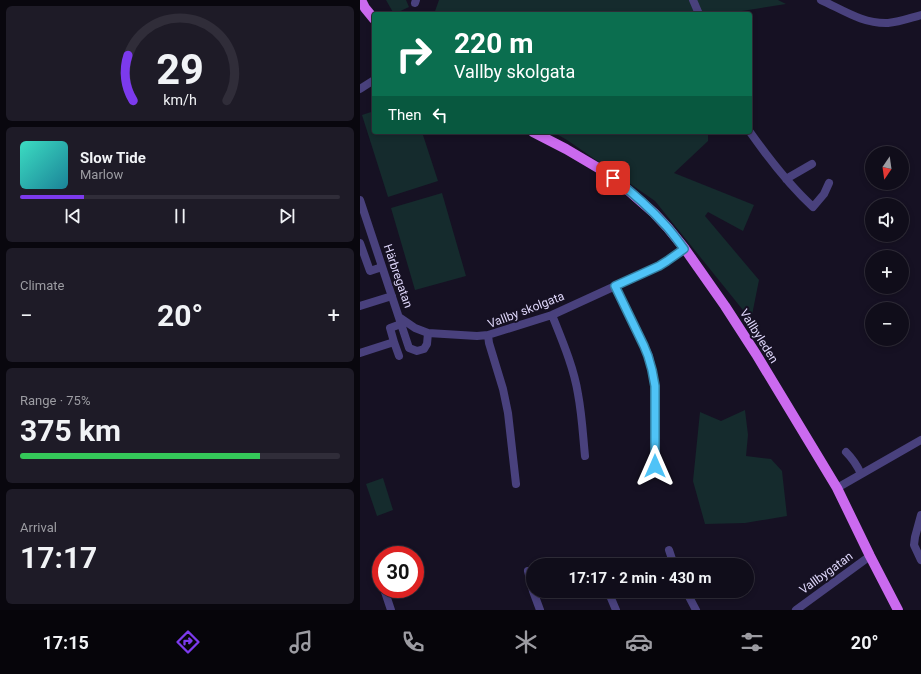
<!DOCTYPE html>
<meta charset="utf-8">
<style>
body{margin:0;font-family:Roboto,sans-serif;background:#1e1b27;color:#f1f3f6;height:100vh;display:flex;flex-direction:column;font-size:15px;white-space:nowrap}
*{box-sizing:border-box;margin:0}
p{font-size:13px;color:#9c9ca2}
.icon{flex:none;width:22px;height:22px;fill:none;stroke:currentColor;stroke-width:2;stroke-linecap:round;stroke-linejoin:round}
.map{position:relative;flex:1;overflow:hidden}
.side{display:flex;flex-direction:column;gap:6px;padding:6px;background:#09070e;width:360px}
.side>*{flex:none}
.top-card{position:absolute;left:12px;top:12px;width:380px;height:122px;border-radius:4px;box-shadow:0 2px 6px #0003,0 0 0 1px #302d39;background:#0b6e4f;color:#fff;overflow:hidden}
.needle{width:26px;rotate:193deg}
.fabs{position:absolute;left:505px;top:146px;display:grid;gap:8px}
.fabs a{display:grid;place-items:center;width:44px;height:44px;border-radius:50%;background:#100d1a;box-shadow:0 2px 6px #0003,0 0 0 1px #302d39;font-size:20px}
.speed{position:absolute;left:12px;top:546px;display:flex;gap:8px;font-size:20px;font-weight:700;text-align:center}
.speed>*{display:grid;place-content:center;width:52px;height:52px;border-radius:50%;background:#100d1a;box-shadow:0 2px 6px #0003,0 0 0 1px #302d39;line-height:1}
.speed .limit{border:6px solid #d22;background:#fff;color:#111}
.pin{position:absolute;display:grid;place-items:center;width:34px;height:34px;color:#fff;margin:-17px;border-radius:8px;box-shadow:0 2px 6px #0006}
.me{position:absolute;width:44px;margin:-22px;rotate:0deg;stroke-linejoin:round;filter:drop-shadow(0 0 3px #0008)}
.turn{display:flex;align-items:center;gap:14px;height:84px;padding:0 16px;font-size:18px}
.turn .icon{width:52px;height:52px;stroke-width:2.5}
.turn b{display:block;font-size:28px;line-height:34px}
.then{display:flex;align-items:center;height:38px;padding:0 16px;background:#0003;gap:8px;font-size:15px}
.big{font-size:30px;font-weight:700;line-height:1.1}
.side .card{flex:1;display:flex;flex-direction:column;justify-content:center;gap:6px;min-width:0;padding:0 14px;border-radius:6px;background:#1e1b27}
.side .dial{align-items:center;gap:0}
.dial svg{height:104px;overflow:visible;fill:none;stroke:#302d39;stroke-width:7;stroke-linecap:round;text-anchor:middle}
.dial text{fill:#f1f3f6;stroke:none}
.song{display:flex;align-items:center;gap:12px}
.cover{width:48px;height:48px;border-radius:6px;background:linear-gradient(135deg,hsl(170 70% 55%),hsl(190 70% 35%))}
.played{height:4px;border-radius:2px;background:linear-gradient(90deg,#7c3aed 20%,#302d39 20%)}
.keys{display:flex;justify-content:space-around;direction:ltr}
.heat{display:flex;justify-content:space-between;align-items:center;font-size:22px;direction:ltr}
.charge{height:6px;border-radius:3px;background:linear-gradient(90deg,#34c759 75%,#302d39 0)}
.trip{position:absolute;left:166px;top:558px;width:228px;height:40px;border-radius:20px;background:#100d1a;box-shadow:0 2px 6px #0003,0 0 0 1px #302d39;font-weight:700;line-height:40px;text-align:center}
.dock{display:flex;height:64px;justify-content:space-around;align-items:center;background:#06050a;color:#9c9ca2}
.dock .icon{width:28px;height:28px}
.dock .current{color:#7c3aed}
.dock b{font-size:18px;color:#f1f3f6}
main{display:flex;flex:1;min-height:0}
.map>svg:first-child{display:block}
</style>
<main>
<section class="side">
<div class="card dial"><svg viewBox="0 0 100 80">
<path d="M14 69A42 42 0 1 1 86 69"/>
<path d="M14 69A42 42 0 0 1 10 34" stroke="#7c3aed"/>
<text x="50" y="56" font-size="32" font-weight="700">29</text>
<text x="50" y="72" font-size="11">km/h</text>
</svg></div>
<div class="card">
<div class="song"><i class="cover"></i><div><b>Slow Tide</b><p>Marlow</p></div></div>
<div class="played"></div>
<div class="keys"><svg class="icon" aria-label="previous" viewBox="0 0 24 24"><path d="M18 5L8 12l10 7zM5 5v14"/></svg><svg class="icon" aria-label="pause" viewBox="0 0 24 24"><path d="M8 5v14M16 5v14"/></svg><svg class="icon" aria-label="next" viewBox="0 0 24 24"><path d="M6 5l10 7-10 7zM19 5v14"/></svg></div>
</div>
<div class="card"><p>Climate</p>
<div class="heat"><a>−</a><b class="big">20°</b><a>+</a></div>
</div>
<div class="card"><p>Range · 75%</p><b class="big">375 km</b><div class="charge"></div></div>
<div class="card"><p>Arrival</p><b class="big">17:17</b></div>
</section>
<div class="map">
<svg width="561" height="610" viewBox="0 0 561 610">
<rect width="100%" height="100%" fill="#161123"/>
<path fill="#152b2d" d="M26,0H46L49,7L34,14Z
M79,0H418L426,4L364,14H74Z
M14,111V132H62L78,181L28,197L2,115Z
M193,132H348V141L314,173L394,205L383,231L348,212L345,216L399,280L391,320L295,201L207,140Z
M82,193L106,276L55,290L31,208Z
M385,410L388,435L386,456L411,459L422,471L427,516L385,523L345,524L333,481L340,412L361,421Z
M23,478L33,510L17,516L6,484Z"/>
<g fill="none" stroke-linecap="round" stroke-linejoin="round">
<path stroke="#49417d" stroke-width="8" d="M333,0L339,14
M461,0C483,10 503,24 528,23C539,22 550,18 561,15
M55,3L56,0
M0,89L14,80
M390,132C409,159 429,185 453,207L464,194L469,183
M426,179L452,164
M0,200L49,348L57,351L64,349L67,344L68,333
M0,243L10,271L22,267
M255,286L289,356L292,370L295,386V466
M0,306L32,296
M192,315C202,340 214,368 218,394C222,415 223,436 225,456
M39,317L55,328L68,333L117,336L128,335L192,315L299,266L307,261L325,249
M128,335L129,343L143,389L148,413L156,484
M34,342L39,356
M0,353L34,342L30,328L41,324
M486,452C493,459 497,465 501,474
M477,488L561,440
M561,515L555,537L554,545L561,560
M309,550L314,565
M168,571L173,591
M24,589L31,610
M173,591L180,610
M248,591L256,610
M326,591L336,610
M436,610L510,556"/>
<path stroke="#cb6aef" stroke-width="10" d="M1,0L5,8L14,19
M173,132L206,149L245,172L261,184L294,213L308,228L325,249L365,306L396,354L477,488L510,556L538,610"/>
</g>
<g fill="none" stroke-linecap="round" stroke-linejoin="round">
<defs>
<path id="route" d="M253,178C272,192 291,209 307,227C313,234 319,242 324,249L307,261L299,266L255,286L284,346L288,356L292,370L295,386V466"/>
</defs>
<use href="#route" stroke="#337fa1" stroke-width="10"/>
<use href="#route" stroke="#4fc3f7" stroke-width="7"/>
</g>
<g text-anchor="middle" stroke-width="4" stroke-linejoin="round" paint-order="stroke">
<g font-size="12" fill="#dfd7fb" stroke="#161123">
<text transform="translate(38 276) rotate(71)" y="4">Härbregatan</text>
<text transform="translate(166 310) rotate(-21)" y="4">Vallby skolgata</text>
<text transform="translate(399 336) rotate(58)" y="4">Vallbyleden</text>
<text transform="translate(466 573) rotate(-36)" y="4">Vallbygatan</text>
</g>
</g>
</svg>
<div class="fabs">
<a><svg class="needle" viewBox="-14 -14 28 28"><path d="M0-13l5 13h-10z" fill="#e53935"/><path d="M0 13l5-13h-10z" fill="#9c9ca2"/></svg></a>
<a><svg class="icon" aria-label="sound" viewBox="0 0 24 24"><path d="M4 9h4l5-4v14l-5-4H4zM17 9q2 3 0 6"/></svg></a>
<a>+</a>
<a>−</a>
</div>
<div class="speed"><div class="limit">30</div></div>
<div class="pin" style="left:253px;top:178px;background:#d93025"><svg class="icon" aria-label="arrive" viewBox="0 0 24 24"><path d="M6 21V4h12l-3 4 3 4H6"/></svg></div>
<svg class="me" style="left:295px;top:466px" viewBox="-20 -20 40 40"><path d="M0-17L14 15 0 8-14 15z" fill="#4fc3f7" stroke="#fff" stroke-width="4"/></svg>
<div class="trip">17:17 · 2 min · 430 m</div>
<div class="top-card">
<div class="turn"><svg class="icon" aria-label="right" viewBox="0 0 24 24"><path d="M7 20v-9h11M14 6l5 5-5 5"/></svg><div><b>220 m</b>Vallby skolgata</div></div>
<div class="then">Then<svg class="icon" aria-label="left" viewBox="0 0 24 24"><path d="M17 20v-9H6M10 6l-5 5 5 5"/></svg></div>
</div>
</div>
</main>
<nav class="dock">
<b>17:15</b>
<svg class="icon current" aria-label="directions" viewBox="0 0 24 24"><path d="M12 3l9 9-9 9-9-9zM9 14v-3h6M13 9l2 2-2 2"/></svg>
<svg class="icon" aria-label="music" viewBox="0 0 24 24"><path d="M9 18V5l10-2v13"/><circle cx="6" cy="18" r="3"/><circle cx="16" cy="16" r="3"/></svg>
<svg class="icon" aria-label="phone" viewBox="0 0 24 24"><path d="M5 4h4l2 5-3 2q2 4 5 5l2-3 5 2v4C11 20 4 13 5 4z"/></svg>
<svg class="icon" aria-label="climate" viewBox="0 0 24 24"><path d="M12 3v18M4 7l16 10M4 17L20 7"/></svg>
<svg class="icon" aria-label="car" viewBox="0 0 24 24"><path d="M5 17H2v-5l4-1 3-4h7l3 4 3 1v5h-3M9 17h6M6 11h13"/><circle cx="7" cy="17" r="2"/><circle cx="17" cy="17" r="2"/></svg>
<svg class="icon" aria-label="filters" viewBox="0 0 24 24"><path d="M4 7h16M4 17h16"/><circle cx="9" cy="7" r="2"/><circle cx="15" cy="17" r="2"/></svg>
<b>20°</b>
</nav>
